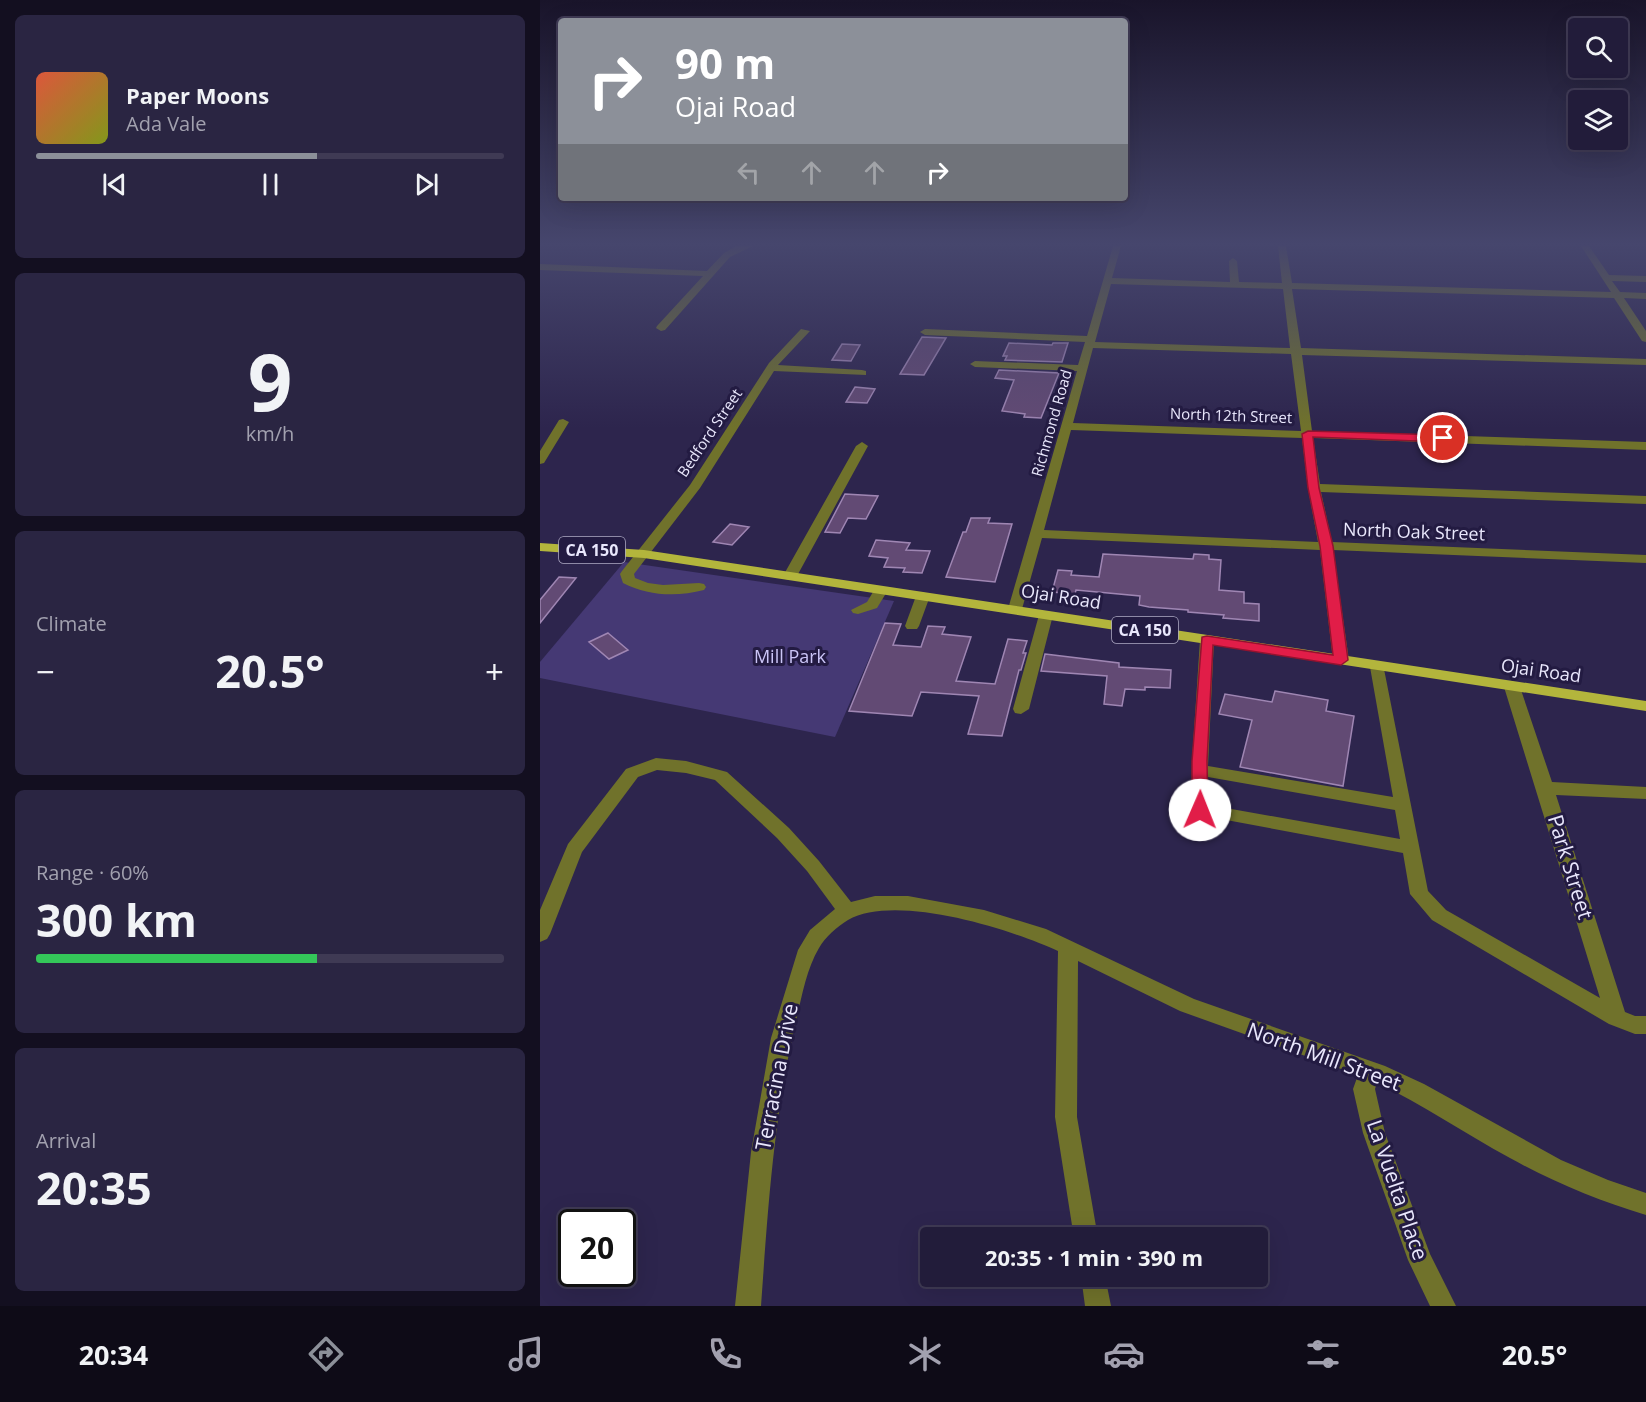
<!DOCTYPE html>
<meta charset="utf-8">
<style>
body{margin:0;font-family:"Open Sans",sans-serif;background:#2a2542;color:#f1f3f6;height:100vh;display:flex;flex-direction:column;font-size:22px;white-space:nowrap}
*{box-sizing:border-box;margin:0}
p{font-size:20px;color:#a2a1af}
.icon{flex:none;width:33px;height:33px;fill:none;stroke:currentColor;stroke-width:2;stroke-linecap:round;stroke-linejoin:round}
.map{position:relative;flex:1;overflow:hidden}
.side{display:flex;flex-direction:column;gap:15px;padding:15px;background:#130f20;width:540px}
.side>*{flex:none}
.top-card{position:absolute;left:18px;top:18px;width:570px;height:183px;border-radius:6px;box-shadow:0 6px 24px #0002,0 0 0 2px #3f3a54;background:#8c9099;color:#fff;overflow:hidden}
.tools{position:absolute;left:1028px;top:18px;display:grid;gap:12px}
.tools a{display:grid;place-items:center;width:60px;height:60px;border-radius:6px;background:#221c3a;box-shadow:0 6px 24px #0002,0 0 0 2px #3f3a54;font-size:30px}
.speed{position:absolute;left:18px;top:1209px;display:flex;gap:12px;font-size:30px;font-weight:700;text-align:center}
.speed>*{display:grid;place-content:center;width:78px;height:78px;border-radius:50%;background:#221c3a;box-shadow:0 6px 24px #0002,0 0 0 2px #3f3a54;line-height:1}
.speed .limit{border:3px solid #111;border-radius:9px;background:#fff;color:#111}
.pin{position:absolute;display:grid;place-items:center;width:51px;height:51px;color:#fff;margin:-26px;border:3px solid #fff;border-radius:50%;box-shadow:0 2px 6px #0007}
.me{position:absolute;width:66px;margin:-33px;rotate:1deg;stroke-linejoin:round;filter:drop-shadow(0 0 4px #0008)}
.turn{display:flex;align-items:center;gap:21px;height:126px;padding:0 18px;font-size:27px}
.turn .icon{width:78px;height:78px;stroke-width:2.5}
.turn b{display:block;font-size:42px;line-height:51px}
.lanes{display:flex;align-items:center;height:57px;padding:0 18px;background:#0003;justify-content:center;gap:30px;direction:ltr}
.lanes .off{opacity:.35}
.big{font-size:45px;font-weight:700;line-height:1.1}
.side .card{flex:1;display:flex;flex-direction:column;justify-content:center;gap:9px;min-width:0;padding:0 21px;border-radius:9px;background:#2a2542}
.side .dial{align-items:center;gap:0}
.dial b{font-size:78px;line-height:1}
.song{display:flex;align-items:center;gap:18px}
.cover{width:72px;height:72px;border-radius:9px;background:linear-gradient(135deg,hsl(10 70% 55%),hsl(70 70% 35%))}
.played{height:6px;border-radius:3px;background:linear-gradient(90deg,#8c9099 60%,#3f3a54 60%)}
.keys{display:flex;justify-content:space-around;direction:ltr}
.heat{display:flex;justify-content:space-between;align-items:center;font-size:33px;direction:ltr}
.charge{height:9px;border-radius:4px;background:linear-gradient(90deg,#34c759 60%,#3f3a54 0)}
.trip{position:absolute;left:380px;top:1227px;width:348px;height:60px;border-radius:6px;background:#221c3a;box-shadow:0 6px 24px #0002,0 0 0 2px #3f3a54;font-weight:700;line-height:60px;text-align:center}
.dock{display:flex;height:96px;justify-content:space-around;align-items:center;background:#0e0b17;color:#a2a1af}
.dock .icon{width:42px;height:42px}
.dock .active{color:#8c9099}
.dock b{font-size:27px;color:#f1f3f6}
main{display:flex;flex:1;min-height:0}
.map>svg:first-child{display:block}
</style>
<main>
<section class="side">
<div class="card">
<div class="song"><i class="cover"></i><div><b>Paper Moons</b><p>Ada Vale</p></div></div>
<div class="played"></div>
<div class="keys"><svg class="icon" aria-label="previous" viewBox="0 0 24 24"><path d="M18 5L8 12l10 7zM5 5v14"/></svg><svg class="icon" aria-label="pause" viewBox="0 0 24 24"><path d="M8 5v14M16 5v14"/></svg><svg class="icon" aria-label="next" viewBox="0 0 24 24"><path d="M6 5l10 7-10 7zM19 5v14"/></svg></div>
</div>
<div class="card dial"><b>9</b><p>km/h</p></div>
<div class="card"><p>Climate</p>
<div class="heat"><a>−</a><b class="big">20.5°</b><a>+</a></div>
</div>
<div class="card"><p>Range · 60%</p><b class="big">300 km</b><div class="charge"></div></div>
<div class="card"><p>Arrival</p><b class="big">20:35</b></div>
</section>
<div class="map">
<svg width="1106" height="1306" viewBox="0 0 1106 1306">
<rect width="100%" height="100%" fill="#2d254d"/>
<path fill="#453974" d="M84,562L354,601L295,737L0,678V662Z"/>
<path fill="#624a74" stroke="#9f86b3" stroke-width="1.5" d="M382,337L406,338L384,375L360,374Z
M469,343L512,345L513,343H528L522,362L465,360L467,356H463Z
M302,344L320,345L311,361L292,360Z
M459,370L519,373L501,418L484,417L485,414L462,411L474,380L455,378Z
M315,387L335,389L327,403L306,402Z
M305,494L338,496L326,519L308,518L300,533L285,532Z
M431,518H450L448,523L472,524L455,582L406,577L423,532H426Z
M190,524L209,527L192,545L173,542Z
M336,540L370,543L366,550L390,551L382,573L363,572L365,568L344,567L348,558L329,556Z
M563,554L653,559L654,554L669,555V559L681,560L679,590L704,592V603L719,604V621L683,618L684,615L648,612V610L609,607L599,605L600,596L536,590L535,594L512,592L518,570L532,571L531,575L559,577Z
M19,577L36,578L0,623V600Z
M345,623L361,624L353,645L381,647L388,626L405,627L402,634L431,637L416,681L455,684L468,639L487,641L483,653H486L481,670H479L462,736L428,734L439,696L381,692L372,716L309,711Z
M68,633L88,650L69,659L49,642Z
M505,654L579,663V667L631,670L630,688L605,687V690L585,689L582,706L564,704L567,676L501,671Z
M735,691L788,700L786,711L814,716L803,786L700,767L712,720L679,714L685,694L732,702Z"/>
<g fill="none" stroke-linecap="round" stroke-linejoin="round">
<path fill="#70722b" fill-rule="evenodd" d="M196,246H213L190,257L125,330L121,331L116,328L117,326L163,276L0,270V264L167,271L184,253Z
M573,246H581L572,278L690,282L689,261L693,258L697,261L699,282L742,283L738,246H746L752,283L1071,292L1041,246H1049L1069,275L1106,276V282L1072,281L1080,292L1106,293V299L1084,298L1106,331V342L1102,341L1074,298L752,289L761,348L1106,359V365L762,355L772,431L1106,442V450L773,438L780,484L1106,496V504L781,492L792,542L1106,555V563L793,550L809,660L801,665L793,660L780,550L502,538L482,609L475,613L470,612L468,609L537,371L435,367L430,364L435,361L538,365L545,342L385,335L380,332L385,329L547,336ZM571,284L743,289L750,348L555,342ZM553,348L751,354L761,431L533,423ZM531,430L762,438L768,488L778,542L504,530Z
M261,329L270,331L238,365L322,370L326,371V375L234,371L160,488L94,574L95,578L108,583L123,585L159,583L164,584L166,587L164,590C137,597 108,596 83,583L80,574L82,571L150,485L229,363Z
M23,419L29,422L4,463L0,464V451L19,420Z
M322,442L328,446L257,576L250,580L245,579L243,576L316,446Z
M341,586L348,590L337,608L318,614L313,613L311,610L327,602L336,587Z
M383,592L390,596L379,626L377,629H367L365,626L376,596Z
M506,611L513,615L489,709L481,714L475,713L473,709L499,615Z
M667,636L674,640L668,766L853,797L830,667L833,664H843L888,891L906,910L1060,998L964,687L967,684L972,682L980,687L1012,782L1106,787V799L1016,795L1085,1012L1095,1016H1106V1034H1095L1069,1024L892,920L870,894L863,853L654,814L651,810L652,761L660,640ZM668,777L855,810L860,839L669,805Z
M116,758L146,761L187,772L249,828L279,861L311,902L335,896H368L444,910L506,929L654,999L845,1066L884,1084L1021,1160L1068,1180L1106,1193V1215C1059,1201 1013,1182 970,1158C925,1134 883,1104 837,1083L835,1089L845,1133L890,1254L916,1306H890L868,1260L823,1133L813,1089L818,1075L640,1011L538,961L537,1117L558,1238H534L515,1117L518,951C470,929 356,893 308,920C297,927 285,937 279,948C267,968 262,995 257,1017C234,1112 228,1209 221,1306H195L211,1152L231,1038L258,950L270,930L295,909L267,871L237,838L175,780L146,773L117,770L98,777L42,852L10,934L7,939L0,942V910L28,844L86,769Z
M541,1276H565L571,1306H545Z"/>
<path fill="#b3b53c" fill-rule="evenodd" d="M0,543L104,550L1106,701V711L104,558L0,551Z"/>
</g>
<linearGradient id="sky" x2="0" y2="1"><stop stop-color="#19142a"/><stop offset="0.57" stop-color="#46466d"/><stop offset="1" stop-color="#46466d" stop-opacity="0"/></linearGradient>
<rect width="1106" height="428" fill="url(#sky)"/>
<path fill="#e11d48" stroke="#92132f" stroke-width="1.5" d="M768,431L903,435L908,438L903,442L773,437L779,488L793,546L808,660L801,665L673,645L667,761L668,810L666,814H654L652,810V761L662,637L667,636L793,655L780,546L768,488L762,434Z"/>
<g text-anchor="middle" stroke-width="6" stroke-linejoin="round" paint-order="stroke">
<g font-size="15" fill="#e9e7fc" stroke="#231b42">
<text transform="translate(691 416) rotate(2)" y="5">North 12th Street</text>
<text transform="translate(512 423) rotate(-74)" y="5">Richmond Road</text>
<text transform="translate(170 433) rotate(-56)" y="5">Bedford Street</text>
</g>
<g fill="#231b42" stroke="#aeaac4" stroke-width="1.5">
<rect x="19" y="537" width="66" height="26" rx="4.5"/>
<rect x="572" y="617" width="66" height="26" rx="4.5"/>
</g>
<g font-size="16" font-weight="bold" fill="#e9e7fc">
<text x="52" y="556">CA 150</text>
<text x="605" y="636">CA 150</text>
</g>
<g font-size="18" fill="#e9e7fc" stroke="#231b42">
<text transform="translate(874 532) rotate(2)" y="6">North Oak Street</text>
<text transform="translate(521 597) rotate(9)" y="6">Ojai Road</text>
<text transform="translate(1001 671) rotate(8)" y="6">Ojai Road</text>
</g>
<g font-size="18" fill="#cbc5f7" stroke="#231b42">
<text x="250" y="663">Mill Park</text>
</g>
<g font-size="21" fill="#e9e7fc" stroke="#231b42">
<text transform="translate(1030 867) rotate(73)" y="7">Park Street</text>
<text transform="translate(784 1057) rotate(20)" y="7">North Mill Street</text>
<text transform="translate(237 1077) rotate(-79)" y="7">Terracina Drive</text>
<text transform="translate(857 1190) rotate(71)" y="7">La Vuelta Place</text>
</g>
</g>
</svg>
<div class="tools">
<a><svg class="icon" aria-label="search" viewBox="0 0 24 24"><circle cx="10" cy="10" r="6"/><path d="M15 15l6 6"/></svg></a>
<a><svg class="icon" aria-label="layers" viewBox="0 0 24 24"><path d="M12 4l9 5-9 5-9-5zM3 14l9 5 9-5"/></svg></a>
</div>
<div class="speed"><div class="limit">20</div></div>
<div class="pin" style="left:903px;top:438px;background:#d93025"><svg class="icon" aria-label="arrive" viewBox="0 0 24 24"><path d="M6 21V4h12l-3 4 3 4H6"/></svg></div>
<svg class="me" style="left:660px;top:810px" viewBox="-20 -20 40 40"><circle r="19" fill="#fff"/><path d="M0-13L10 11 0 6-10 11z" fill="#e11d48"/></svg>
<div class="trip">20:35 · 1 min · 390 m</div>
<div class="top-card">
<div class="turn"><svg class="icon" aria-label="right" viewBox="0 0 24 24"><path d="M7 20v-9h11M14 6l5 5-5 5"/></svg><div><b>90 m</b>Ojai Road</div></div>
<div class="lanes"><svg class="icon off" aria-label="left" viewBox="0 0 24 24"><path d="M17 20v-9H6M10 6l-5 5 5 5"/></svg><svg class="icon off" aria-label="ahead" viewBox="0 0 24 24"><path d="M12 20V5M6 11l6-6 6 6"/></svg><svg class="icon off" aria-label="ahead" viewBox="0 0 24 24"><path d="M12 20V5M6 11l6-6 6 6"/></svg><svg class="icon" aria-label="right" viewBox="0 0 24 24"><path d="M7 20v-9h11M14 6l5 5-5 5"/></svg></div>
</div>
</div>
</main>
<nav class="dock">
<b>20:34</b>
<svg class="icon active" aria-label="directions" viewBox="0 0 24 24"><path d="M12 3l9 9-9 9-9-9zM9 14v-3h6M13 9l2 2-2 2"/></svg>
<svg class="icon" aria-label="music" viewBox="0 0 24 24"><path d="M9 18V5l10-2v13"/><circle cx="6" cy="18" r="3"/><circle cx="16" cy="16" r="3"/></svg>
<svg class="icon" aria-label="phone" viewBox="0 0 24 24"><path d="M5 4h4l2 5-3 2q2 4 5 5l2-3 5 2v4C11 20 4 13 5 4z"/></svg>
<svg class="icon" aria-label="climate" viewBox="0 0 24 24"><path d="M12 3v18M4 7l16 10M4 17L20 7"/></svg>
<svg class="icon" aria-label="car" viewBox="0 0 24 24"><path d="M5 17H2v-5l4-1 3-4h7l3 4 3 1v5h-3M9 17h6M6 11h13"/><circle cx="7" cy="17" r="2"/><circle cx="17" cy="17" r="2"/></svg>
<svg class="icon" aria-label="filters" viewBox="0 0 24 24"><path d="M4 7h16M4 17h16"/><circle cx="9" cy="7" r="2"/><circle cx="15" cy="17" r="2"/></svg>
<b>20.5°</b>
</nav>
